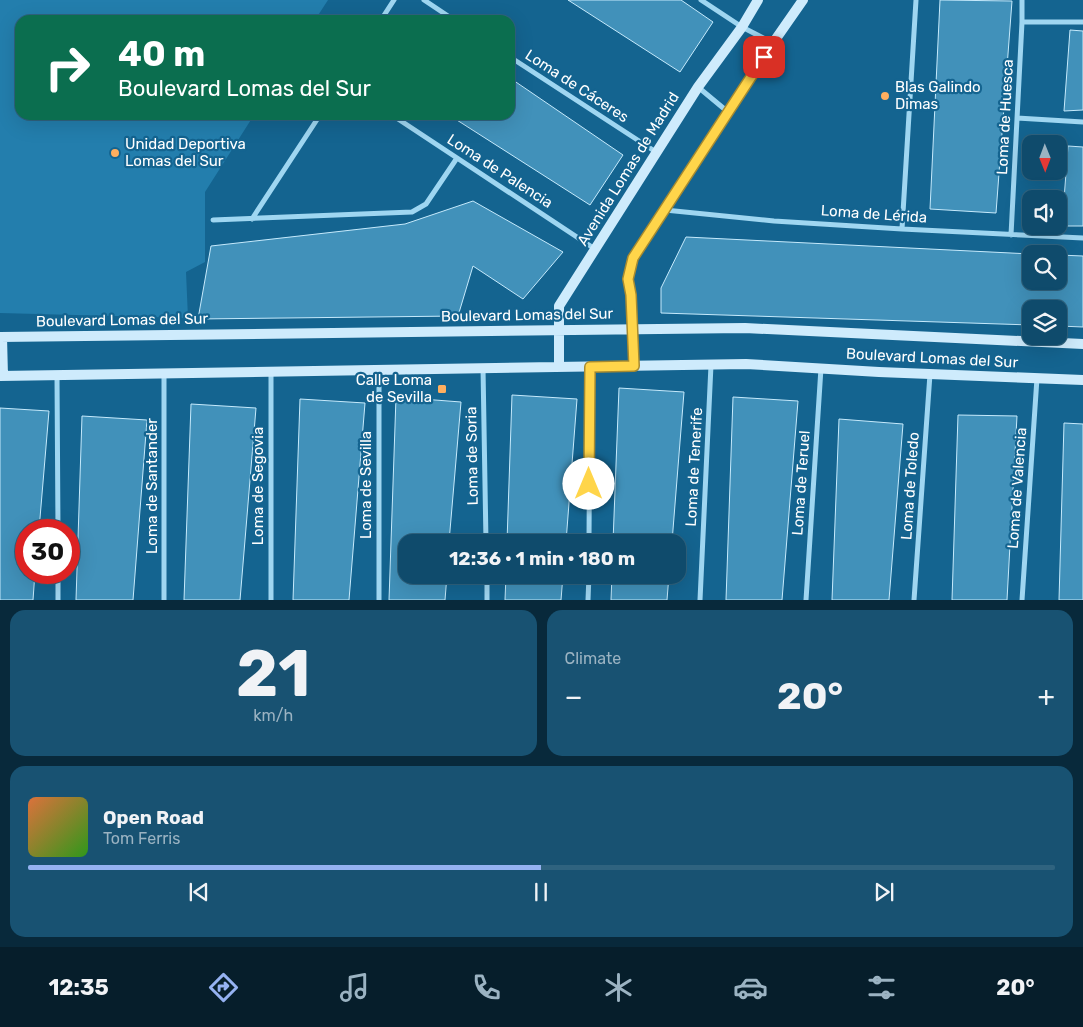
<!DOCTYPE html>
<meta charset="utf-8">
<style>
body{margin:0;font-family:Rubik,sans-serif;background:#185272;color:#f1f3f6;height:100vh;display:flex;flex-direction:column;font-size:19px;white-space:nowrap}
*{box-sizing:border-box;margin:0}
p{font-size:16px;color:#9bb3c2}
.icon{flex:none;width:28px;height:28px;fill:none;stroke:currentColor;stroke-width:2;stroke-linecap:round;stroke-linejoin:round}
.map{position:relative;height:600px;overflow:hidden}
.side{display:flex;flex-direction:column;gap:10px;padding:10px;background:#08293b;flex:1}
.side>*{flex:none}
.top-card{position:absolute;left:15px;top:15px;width:500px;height:105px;border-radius:15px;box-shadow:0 5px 20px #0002,0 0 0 1px #2f637f;background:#0b6e4f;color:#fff;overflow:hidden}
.needle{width:32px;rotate:179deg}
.tools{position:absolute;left:1022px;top:135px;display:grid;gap:10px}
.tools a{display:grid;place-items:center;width:45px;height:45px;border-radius:10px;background:#0f4b6c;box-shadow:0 5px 20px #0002,0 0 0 1px #2f637f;font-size:25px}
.speed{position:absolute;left:15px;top:519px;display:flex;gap:10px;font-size:25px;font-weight:700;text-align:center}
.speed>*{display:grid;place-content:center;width:65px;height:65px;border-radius:50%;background:#0f4b6c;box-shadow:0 5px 20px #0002,0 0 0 1px #2f637f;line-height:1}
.speed .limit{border:8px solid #d22;background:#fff;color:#111}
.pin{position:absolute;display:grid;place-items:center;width:42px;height:42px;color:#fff;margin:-21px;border-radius:10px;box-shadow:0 2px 8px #0006}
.me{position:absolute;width:55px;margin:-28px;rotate:0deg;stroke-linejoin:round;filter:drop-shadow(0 0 4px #0008)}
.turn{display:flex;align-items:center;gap:18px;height:105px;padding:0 20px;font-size:22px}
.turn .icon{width:65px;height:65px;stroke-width:2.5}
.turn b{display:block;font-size:35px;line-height:42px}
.big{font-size:38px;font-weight:700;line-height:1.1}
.side .tile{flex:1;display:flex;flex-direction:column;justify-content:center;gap:8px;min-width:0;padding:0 18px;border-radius:15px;background:#185272}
.side .dial{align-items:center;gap:0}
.dial b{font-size:65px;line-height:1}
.song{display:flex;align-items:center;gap:15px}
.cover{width:60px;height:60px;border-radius:8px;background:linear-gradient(135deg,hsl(20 70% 55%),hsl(110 70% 35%))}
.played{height:5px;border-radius:2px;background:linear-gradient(90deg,#95b2f1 50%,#2f637f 50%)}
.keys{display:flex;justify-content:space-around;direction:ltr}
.heat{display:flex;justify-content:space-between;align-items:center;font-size:28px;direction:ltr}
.side .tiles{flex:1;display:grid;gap:10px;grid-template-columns:1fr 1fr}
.tile:last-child{grid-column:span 2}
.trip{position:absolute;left:398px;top:534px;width:288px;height:50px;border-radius:15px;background:#0f4b6c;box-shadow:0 5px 20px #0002,0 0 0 1px #2f637f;font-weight:700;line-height:50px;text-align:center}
.menu{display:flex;height:80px;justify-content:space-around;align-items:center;background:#061e2b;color:#9bb3c2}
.menu .icon{width:35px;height:35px}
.menu .selected{color:#95b2f1}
.menu b{font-size:22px;color:#f1f3f6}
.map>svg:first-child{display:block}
</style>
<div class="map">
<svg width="1083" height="600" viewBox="0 0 1083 600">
<rect width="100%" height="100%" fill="#146490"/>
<path fill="#237ead" d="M0,0H328L315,20H20V115H254L205,192V262L186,272L188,318L0,313Z"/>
<path fill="#4191ba" stroke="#c6eafc" d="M568,0H681L713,22L680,72Z
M940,0L1012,1L996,213L930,209Z
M1070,30L1083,31V110L1064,111Z
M510,78L623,155L590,205L449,115H510Z
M1068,146L1083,147V226H1062Z
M473,201L563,252L523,299L473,266L458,316L198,319L211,246L405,224Z
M686,237L1031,254V281H1059V255L1083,256V327L1059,326V309H1031V325L661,313V288Z
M619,388L684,392L672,542H613Z
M512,395L577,399L566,542H507Z
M396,397L461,402L449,542H406V575H447L445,600H389Z
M733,397L798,401L782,600H726Z
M300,399L365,403L349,600H293Z
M191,404L256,408L240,600H184Z
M0,408L49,411L39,530H26V572H35L33,600H0Z
M958,415L1017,416L1007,600H952Z
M82,416L147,420L133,600H76Z
M839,419L903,424L889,600H832Z
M1064,423L1083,424V600H1059Z
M506,575H563L561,600H505Z
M612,575H669L667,600H611Z"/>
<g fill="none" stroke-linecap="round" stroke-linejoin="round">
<path stroke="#9fd6f1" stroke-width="5" d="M424,0L454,20
M701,0L742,27L773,43
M381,20L394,0
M1022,22H1083
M510,57L656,152
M698,87L728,112
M392,115L595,249
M1017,118L1083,122
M665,210L774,221L902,229L1083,238
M252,219L320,115
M213,220L412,212L426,204L457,158
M902,229L916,0
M1011,235L1022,22V0
M483,368L486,542
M379,370V600
M164,374V600
M57,376L58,530
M589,542L590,367
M58,572V600
M487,575V600
M271,600V372
M588,600L589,575
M700,600L711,365
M806,600L821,368
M914,600L930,374
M1022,600L1037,378"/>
<path stroke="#ceebfc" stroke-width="10" d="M0,337L745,328L1083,344
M2,337L3,376
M634,366L631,295L628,279L633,258L773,43L803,0
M559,367V306L698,87L742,27L758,0
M0,376L746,364L879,372L1083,380"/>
</g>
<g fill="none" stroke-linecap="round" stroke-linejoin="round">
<defs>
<path id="route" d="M589,484L590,367L634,366L631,295L628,279L633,258L764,57"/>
</defs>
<use href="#route" stroke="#a68a30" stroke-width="12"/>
<use href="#route" stroke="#ffd54a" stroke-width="9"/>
</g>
<g fill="#ffaf5f" stroke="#146490" stroke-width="2">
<circle cx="885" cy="96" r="5"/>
<circle cx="115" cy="153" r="5"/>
<rect x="437" y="384" width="10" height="10" rx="2.5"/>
</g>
<g text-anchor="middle" stroke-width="4.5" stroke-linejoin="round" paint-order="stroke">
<g font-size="15" fill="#fff" stroke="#146490">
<text transform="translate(577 86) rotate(33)" y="5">Loma de Cáceres</text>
<text transform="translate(1005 117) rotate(-87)" y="5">Loma de Huesca</text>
<text transform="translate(628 169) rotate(-58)" y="5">Avenida Lomas de Madrid</text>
<text transform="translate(500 171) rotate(33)" y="5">Loma de Palencia</text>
<text transform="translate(874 214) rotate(4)" y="5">Loma de Lérida</text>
<text transform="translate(527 315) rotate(-1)" y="5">Boulevard Lomas del Sur</text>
<text transform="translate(122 320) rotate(-1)" y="5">Boulevard Lomas del Sur</text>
<text transform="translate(932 358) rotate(3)" y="5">Boulevard Lomas del Sur</text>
<text transform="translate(472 456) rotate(-91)" y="5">Loma de Soria</text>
<text transform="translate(694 467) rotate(-87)" y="5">Loma de Tenerife</text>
<text transform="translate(801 483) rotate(-86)" y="5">Loma de Teruel</text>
<text transform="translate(366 485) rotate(-90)" y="5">Loma de Sevilla</text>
<text transform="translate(152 486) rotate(-90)" y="5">Loma de Santander</text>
<text transform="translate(258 486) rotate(-90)" y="5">Loma de Segovia</text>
<text transform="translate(910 486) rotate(-86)" y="5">Loma de Toledo</text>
<text transform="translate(1017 488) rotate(-86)" y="5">Loma de Valencia</text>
</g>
<g font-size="15" fill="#fff" stroke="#146490" text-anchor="start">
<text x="895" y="92">Blas Galindo<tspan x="895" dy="17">Dimas</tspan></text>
<text x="125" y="149">Unidad Deportiva<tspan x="125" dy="17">Lomas del Sur</tspan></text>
<text x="432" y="385" text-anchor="end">Calle Loma<tspan x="432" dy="17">de Sevilla</tspan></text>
</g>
</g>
</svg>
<div class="tools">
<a><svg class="needle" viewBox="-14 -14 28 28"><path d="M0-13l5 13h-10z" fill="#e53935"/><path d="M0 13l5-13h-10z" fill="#9bb3c2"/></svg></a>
<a><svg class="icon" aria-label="sound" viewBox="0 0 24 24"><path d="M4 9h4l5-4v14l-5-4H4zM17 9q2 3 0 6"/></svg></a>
<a><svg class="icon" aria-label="search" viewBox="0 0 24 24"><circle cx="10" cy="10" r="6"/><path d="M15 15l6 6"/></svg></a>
<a><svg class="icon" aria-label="layers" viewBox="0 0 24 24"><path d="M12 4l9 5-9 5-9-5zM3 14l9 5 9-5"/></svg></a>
</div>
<div class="speed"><div class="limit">30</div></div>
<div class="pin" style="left:764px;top:57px;background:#d93025"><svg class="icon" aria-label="arrive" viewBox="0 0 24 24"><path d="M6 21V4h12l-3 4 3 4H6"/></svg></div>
<svg class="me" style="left:589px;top:484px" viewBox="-20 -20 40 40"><circle r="19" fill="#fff"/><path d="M0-13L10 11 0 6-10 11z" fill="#ffd54a"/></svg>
<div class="trip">12:36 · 1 min · 180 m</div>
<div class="top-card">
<div class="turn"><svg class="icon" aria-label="right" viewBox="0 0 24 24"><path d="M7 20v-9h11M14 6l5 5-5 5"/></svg><div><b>40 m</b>Boulevard Lomas del Sur</div></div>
</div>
</div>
<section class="side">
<div class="tiles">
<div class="tile dial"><b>21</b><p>km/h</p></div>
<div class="tile"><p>Climate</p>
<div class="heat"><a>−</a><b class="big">20°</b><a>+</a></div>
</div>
<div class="tile">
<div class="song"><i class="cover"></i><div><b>Open Road</b><p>Tom Ferris</p></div></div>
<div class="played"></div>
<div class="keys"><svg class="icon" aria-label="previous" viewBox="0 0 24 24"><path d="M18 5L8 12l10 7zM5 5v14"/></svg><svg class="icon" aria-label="pause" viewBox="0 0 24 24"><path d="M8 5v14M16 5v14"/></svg><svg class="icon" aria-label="next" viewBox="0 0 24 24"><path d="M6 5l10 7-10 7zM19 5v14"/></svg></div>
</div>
</div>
</section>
<nav class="menu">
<b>12:35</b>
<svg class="icon selected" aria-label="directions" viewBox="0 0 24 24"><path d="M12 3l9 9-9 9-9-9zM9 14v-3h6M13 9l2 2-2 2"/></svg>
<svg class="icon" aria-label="music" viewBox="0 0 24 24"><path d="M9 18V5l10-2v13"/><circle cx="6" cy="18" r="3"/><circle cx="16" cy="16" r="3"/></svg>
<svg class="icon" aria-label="phone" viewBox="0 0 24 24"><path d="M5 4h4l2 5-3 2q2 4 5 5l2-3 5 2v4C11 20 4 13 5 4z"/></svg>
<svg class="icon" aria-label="climate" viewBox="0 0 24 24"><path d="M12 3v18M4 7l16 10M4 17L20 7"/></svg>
<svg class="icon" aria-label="car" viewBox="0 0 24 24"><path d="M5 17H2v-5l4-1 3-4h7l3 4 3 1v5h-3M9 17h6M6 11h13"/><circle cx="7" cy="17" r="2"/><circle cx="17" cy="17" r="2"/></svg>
<svg class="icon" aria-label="filters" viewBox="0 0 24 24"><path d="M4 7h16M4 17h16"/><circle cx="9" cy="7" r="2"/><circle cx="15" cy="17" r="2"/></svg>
<b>20°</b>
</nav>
